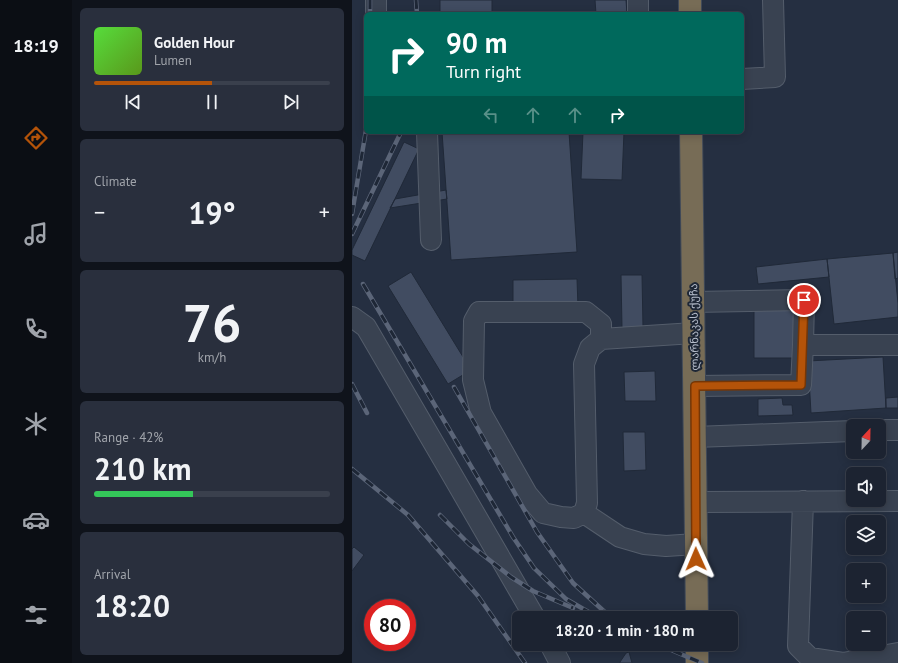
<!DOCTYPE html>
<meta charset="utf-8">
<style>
body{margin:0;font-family:"PT Sans","Noto Sans Georgian",sans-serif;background:#292f3d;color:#f1f3f6;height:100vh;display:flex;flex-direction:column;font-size:15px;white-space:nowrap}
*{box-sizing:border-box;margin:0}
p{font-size:13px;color:#a0a4ab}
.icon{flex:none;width:22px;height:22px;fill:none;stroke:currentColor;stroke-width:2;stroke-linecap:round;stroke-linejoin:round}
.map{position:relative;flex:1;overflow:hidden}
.panel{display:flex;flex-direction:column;gap:8px;padding:8px;background:#0f131b;width:280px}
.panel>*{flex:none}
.hud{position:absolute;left:12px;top:12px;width:380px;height:122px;border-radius:6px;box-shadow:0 2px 10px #0003,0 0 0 1px #3a404d;background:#00695c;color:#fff;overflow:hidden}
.needle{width:26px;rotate:22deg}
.controls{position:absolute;left:494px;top:419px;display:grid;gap:8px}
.controls a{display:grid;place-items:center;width:40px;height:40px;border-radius:6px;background:#1c2331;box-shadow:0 2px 10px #0003,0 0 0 1px #3a404d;font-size:20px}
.speed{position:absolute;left:12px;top:599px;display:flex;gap:8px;font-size:20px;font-weight:700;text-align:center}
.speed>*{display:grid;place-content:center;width:52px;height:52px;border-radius:50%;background:#1c2331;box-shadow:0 2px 10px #0003,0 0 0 1px #3a404d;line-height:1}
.speed .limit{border:6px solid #d22;background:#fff;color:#111}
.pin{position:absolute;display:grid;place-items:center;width:34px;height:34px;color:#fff;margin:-17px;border:2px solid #fff;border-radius:50%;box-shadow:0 1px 4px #0007}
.me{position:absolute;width:44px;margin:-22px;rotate:359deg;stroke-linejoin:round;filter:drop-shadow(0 0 3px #0008)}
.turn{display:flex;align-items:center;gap:14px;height:84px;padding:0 16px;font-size:18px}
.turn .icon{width:52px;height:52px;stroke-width:2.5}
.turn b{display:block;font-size:28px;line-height:34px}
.lanes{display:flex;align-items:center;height:38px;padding:0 16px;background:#0003;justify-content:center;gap:20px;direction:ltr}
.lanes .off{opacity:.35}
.big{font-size:30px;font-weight:700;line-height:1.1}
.panel .card{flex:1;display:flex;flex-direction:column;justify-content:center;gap:6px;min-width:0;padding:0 14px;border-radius:6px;background:#292f3d}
.panel .dial{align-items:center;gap:0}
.dial b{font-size:52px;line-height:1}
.song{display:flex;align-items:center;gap:12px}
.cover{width:48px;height:48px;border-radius:6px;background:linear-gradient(135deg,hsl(110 70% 55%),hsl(90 70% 35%))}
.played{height:4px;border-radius:2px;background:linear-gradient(90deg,#b45309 50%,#3a404d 50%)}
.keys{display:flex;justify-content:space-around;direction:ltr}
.heat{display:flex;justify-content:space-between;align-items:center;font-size:22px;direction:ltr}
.charge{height:6px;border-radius:3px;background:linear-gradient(90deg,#34c759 42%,#3a404d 0)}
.trip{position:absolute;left:160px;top:611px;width:226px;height:40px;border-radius:6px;background:#1c2331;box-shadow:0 2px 10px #0003,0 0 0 1px #3a404d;font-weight:700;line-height:40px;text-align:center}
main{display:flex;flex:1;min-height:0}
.tabs{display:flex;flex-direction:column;width:72px;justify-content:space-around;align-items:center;background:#0b0e14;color:#a0a4ab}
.tabs .icon{width:28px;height:28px}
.tabs .on{color:#b45309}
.tabs b{font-size:18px;color:#f1f3f6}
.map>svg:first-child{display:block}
</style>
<main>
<nav class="tabs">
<b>18:19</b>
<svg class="icon on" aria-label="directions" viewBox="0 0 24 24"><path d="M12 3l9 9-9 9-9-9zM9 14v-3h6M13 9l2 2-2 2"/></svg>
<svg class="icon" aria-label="music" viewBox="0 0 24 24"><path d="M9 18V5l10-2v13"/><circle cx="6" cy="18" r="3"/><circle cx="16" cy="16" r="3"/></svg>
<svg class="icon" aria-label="phone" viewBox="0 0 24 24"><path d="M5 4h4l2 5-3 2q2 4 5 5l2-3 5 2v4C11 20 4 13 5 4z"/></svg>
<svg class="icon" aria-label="climate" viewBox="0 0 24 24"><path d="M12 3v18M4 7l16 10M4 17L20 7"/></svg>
<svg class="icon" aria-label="car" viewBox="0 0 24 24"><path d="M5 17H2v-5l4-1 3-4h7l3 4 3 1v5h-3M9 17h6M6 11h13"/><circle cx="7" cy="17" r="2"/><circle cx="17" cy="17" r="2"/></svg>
<svg class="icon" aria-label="filters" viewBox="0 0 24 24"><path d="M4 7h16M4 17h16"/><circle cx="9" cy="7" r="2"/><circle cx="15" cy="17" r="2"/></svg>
</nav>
<section class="panel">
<div class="card">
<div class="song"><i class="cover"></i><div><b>Golden Hour</b><p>Lumen</p></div></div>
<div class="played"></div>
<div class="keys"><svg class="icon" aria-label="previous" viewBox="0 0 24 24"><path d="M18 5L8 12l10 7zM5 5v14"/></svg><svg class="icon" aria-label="pause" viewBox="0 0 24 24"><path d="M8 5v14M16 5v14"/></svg><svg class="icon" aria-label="next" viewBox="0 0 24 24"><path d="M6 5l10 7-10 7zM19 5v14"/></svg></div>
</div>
<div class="card"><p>Climate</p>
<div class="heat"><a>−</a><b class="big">19°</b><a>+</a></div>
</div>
<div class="card dial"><b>76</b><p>km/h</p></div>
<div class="card"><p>Range · 42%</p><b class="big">210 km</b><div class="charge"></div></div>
<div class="card"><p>Arrival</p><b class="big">18:20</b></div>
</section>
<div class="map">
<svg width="546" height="663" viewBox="0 0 546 663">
<rect width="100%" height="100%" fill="#252f41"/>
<path fill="#414c61" stroke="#202938" d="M88,0H140V14H88Z
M243,0H274L275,14H244Z
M90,132H217L225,252L99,260Z
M231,132H272L270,180L229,179Z
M52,142L67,149L13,261L0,255V250Z
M94,190L95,199L38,208L43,199Z
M546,252V278L543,279L541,253Z
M541,253L546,303V317L482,324L475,259Z
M475,259L477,277L406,284L404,267Z
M59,272L119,370L96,384L36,286Z
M269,275H290L291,327L270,328Z
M225,279L226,307L161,308V280Z
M402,309H444L443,358H402Z
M531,357L534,408L459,413L456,361Z
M303,371L304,401H273L272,372Z
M546,397V408H534V398Z
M430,398L431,405H440L441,415L406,416V399Z
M271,432H293L294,470L272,471Z
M2,547L12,555L0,571V549Z
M277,652L280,663H268V662L274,653Z"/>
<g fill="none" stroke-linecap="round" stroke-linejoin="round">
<defs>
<path id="minor" d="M24,0V14
M286,14V0
M390,79L423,77L421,0
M75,132L79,240
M341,302L452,300L451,345H546
M0,317L14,327L95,466L183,618
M249,339V324L234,312H127L122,321L121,380L129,413L175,494L191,513L209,517L222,518L232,513L235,503L232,364L238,348L249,339L342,333
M343,386L449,385L451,345
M527,430H546
M343,437L501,431
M451,501L446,646L458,658L491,663L546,653
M344,502L546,501
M232,513L268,537L292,544L314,546L344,544
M198,644L208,663"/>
<path id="highway" d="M338,0V14
M339,132L345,618
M345,644V663"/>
</defs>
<use href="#minor" stroke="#545d6b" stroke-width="22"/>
<use href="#highway" stroke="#414a58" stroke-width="24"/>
<use href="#minor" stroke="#394251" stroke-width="20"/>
<use href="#highway" stroke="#776c56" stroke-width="22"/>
<defs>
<path id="rail" d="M18,0V14
M64,0L65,14
M0,214L14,130
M0,234L49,132
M11,284L161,537L182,568L214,599L247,618
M0,384L15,413
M102,387L185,532L221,583L255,614L261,618
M0,469L56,515L126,596L173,663
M88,515L117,544L159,577L181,591L221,608
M305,644L350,663"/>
</defs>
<use href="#rail" stroke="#5b6578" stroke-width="4.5"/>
<use href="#rail" stroke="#1e2736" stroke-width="3" stroke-dasharray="9" stroke-linecap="butt"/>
</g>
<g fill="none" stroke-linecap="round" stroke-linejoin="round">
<defs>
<path id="route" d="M344,559L343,386L449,385L452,300"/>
</defs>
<use href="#route" stroke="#753606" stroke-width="10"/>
<use href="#route" stroke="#b45309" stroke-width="7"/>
</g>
<g text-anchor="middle" stroke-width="4" stroke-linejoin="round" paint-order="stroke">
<g font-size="11" fill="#b6bdcb" stroke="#1e2736">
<text transform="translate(342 327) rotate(-91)" y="4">ლარნაკას ქუჩა</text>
</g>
</g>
</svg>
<div class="controls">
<a><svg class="needle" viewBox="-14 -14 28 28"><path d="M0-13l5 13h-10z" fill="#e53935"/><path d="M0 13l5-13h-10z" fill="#a0a4ab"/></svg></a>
<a><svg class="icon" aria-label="sound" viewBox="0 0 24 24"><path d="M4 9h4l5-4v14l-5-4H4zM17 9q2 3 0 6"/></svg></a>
<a><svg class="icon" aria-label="layers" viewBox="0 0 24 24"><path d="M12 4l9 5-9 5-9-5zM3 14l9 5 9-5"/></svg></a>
<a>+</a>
<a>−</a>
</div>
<div class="speed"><div class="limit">80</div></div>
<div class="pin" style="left:452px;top:300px;background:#d93025"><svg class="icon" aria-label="arrive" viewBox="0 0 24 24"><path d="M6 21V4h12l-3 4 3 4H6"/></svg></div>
<svg class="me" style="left:344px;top:559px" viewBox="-20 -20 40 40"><path d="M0-17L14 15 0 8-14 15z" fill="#b45309" stroke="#fff" stroke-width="4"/></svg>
<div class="trip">18:20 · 1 min · 180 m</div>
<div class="hud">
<div class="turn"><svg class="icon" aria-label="right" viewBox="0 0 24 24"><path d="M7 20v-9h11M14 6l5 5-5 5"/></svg><div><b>90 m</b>Turn right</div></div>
<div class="lanes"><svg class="icon off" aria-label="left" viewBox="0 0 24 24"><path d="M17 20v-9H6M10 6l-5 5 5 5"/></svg><svg class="icon off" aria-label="ahead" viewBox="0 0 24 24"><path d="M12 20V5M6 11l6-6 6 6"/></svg><svg class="icon off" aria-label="ahead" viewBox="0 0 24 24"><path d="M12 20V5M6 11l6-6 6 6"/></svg><svg class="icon" aria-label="right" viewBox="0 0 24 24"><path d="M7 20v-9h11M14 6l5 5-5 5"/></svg></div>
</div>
</div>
</main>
